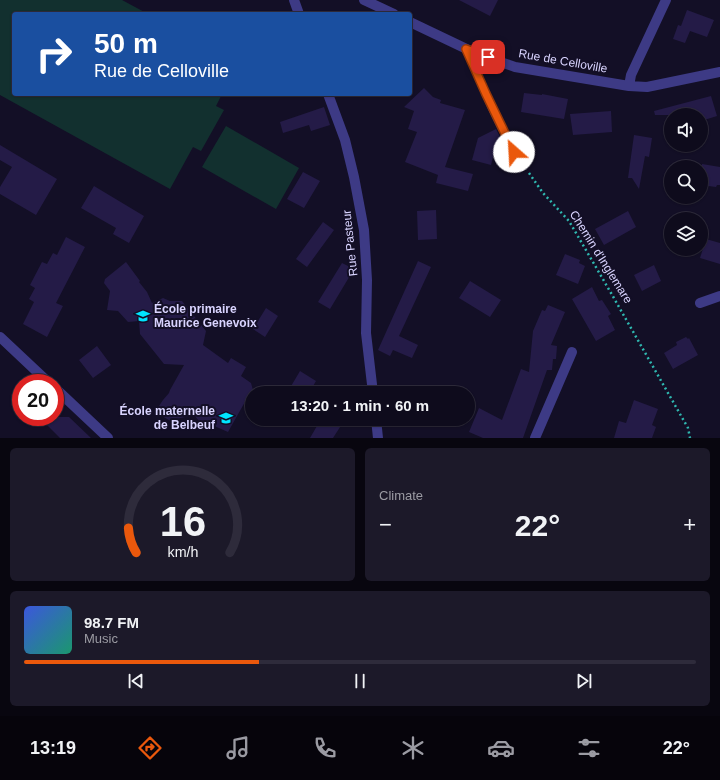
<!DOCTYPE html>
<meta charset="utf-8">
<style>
body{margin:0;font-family:Arial,sans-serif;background:#1c1929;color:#f1f3f6;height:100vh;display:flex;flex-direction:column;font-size:15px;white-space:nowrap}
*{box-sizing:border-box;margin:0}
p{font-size:13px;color:#9b9ba3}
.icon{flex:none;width:22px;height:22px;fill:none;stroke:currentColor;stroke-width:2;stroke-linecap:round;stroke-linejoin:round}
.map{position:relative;height:438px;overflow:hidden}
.drawer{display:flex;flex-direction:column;gap:10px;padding:10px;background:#08060f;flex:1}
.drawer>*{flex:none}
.top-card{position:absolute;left:12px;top:12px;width:400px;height:84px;border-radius:4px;box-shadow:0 1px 3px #0004,0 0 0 1px #2e2b3b;background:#1a4fa0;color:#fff;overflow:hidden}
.controls{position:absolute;left:664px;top:108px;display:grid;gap:8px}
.controls a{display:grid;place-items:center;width:44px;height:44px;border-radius:50%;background:#0e0b1c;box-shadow:0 1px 3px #0004,0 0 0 1px #2e2b3b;font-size:20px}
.speed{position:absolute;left:12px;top:374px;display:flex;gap:8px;font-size:20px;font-weight:700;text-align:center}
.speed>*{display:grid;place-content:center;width:52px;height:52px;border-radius:50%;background:#0e0b1c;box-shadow:0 1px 3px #0004,0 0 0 1px #2e2b3b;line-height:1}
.speed .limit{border:6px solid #d22;background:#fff;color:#111}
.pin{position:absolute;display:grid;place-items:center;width:34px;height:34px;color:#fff;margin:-17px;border-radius:8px;box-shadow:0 2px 6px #0006}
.me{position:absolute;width:44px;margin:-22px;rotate:334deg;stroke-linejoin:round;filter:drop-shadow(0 0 3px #0008)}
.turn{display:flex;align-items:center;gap:14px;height:84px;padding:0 16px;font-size:18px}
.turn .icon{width:52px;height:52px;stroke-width:2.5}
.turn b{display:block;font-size:28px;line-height:34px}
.big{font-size:30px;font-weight:600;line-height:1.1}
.drawer .tile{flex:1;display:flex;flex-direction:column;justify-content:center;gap:6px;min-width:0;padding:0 14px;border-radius:6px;background:#1c1929}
.drawer .dial{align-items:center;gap:0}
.dial svg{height:104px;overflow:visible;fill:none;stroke:#2e2b3b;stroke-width:7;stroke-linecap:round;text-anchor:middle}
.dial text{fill:#f1f3f6;stroke:none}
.song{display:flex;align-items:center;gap:12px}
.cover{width:48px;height:48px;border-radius:6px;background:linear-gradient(135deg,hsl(230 70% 55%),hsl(160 70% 35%))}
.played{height:4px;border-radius:2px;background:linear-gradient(90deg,#ea580c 35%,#2e2b3b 35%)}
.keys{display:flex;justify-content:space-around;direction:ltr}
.heat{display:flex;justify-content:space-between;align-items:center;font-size:22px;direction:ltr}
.drawer .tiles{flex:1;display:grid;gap:10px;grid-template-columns:1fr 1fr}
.tile:last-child{grid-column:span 2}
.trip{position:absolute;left:245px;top:386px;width:230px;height:40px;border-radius:20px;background:#0e0b1c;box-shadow:0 1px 3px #0004,0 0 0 1px #2e2b3b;font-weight:600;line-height:40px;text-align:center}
.menu{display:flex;height:64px;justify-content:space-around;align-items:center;background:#06040b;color:#9b9ba3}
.menu .icon{width:28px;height:28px}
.menu .active{color:#ea580c}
.menu b{font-size:18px;color:#f1f3f6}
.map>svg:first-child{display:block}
</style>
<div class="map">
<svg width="720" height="438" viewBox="0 0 720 438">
<rect width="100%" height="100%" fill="#130f26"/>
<path fill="#12302f" d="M0,0H122L148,14H14V94H222L216,106L224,110L201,151L193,147L170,189L0,95Z
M226,126L299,168L276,209L202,167Z"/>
<path fill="#241b47" d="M459,0H498L490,16Z
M687,10L714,20L707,37L690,31L685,43L673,39L678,25L681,26Z
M424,88L433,97L441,100L440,103L465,110L445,167L473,174L468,191L436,183L438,175L405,162L417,132L408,129L414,111L404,107Z
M524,93L542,95V94L568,99L564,119L521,112Z
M711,96L717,116L701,121V115H655L654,111Z
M324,107L330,125L311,131L309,125L283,133L280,122Z
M611,111L612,132L573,135L570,114Z
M496,129L502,141L496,145L491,165L472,160L478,138Z
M634,135L652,138L649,157L645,156L639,189L632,178H628Z
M0,145L57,179L36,215L0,194V187L12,167L0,160Z
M702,164L720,167V185H717L716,187L701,185Z
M303,172L320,181L304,208L287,199Z
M94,186L144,216L129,243L113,234L116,228L81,208Z
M436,210L437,239L418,240L417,211Z
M628,211L636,227L604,245L595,229Z
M323,222L334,230L307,267L296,259Z
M66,237L85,247L56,303L63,306L47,337L23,324L34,302L29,299L35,288L30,285L42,262L47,264L53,253L57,255Z
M706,239L720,243V264L700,258Z
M565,254L580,260L579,263L585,266L578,284L556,275Z
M418,261L431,267L399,336L418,345L412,358L393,350L390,356L378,350Z
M126,262L140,281L139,282L147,292L152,303L163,298L170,301H182L206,331L203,345L228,363L231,358L246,367L241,376L251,383L253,390L250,393L228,432L212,425L210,428L199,421L194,415L176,419L174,423L155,412L163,400L169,393L170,390L184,365L164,364L140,334L139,321L128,322L118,311L107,310L110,291L104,283L105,279Z
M342,263L354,269L330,309L318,302Z
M654,265L661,281L642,291L634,275Z
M470,281L501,300L490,317L459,298Z
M592,287L599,301L602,300L611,314L608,316L615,330L596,341L572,299Z
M548,305L565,312L551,345L557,346L556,359H553L552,370H547L523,438H483L469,432L479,408L502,420L521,369L529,372L533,331L542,310L545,311Z
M266,308L278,316L265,337L253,329Z
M686,337L688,339L689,338L698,355L673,369L664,353L677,345L676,342Z
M97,346L111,365L93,378L79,360Z
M300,371L316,381L309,393H287Z
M634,400L658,409L652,425L656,427L652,438H614L619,421L626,423Z
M39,417H69L91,438H60Z
M321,419H342L340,423L342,424L333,438H310Z"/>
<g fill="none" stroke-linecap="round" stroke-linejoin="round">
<path stroke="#2fb8b0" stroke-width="2.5" stroke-dasharray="2 3" stroke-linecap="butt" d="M529,173L543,193L569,221L611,293L688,428L690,438"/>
<path stroke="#3d3a85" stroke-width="7" d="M466,49C482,87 499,131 523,165"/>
<path stroke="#3d3a85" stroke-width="10" d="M294,0L299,14
M364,0L394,14
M410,22L475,53L515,67L629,86L647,87L720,72
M629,86L631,75L666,0
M328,94L345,140L354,177L364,230L367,280L366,333L373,393
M700,303L720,296
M0,337L49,383
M55,388L108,438
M376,419L378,438
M535,438L572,352"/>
</g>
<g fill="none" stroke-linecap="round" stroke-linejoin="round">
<defs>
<path id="route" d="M488,57L466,49L486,94L514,152"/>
</defs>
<use href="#route" stroke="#983908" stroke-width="10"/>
<use href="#route" stroke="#ea580c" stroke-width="7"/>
</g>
<defs>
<symbol id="school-bare" viewBox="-9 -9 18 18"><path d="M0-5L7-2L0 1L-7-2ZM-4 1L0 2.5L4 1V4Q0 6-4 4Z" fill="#00e5ff" stroke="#130f26" stroke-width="2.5" paint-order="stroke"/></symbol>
</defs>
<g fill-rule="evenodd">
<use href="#school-bare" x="133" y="306" width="20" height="20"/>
<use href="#school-bare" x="216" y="408" width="20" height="20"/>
</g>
<g text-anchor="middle" stroke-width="4" stroke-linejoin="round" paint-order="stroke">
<g font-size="12" fill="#d9d4ff" stroke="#130f26">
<text transform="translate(563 61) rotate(10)" y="4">Rue de Celloville</text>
<text transform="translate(350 243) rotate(-96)" y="4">Rue Pasteur</text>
<text transform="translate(601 257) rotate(58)" y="4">Chemin d'Inglemare</text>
</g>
<g font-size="12" font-weight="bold" fill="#d9d4ff" stroke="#130f26" text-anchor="start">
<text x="154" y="313">École primaire<tspan x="154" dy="14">Maurice Genevoix</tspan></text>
<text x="215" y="415" text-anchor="end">École maternelle<tspan x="215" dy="14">de Belbeuf</tspan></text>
</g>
</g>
</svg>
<div class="controls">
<a><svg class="icon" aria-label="sound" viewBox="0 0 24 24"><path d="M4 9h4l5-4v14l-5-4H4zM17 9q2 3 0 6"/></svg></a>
<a><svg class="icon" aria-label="search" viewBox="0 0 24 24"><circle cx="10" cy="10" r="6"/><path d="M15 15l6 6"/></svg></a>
<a><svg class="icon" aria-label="layers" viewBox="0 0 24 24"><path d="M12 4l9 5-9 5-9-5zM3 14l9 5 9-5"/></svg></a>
</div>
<div class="speed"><div class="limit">20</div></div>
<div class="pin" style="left:488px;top:57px;background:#d93025"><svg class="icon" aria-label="arrive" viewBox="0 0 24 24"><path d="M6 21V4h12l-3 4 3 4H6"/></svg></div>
<svg class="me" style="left:514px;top:152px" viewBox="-20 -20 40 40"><circle r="19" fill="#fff"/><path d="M0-13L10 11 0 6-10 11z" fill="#ea580c"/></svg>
<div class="trip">13:20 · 1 min · 60 m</div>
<div class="top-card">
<div class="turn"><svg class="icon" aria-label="right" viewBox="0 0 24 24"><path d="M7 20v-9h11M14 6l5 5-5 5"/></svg><div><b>50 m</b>Rue de Celloville</div></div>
</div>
</div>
<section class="drawer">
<div class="tiles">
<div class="tile dial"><svg viewBox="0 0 100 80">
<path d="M14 69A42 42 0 1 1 86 69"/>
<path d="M14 69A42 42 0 0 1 8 50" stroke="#ea580c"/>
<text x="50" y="56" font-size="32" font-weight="700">16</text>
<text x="50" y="72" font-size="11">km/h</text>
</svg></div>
<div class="tile"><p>Climate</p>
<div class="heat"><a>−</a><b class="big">22°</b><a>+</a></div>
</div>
<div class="tile">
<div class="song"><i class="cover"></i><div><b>98.7 FM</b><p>Music</p></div></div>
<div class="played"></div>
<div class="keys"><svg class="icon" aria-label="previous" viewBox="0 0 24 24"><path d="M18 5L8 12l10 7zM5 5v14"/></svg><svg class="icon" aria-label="pause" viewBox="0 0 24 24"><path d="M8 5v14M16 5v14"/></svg><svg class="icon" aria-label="next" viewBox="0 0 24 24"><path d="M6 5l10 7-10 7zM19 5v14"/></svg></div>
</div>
</div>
</section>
<nav class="menu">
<b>13:19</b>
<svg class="icon active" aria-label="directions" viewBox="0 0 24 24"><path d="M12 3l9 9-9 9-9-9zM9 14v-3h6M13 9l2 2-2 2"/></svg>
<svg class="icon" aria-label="music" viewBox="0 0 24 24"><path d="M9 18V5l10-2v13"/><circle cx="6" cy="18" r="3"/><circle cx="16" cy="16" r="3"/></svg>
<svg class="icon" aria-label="phone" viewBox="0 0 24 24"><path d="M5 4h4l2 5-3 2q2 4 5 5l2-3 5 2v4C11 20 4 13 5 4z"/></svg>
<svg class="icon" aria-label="climate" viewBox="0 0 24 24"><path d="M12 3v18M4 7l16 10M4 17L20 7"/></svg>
<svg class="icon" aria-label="car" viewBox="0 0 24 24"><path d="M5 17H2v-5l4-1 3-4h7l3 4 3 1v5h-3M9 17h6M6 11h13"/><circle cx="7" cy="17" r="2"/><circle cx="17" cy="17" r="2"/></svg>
<svg class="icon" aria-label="filters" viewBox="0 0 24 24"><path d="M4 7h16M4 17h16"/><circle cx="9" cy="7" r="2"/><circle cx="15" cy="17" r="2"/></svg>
<b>22°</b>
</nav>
